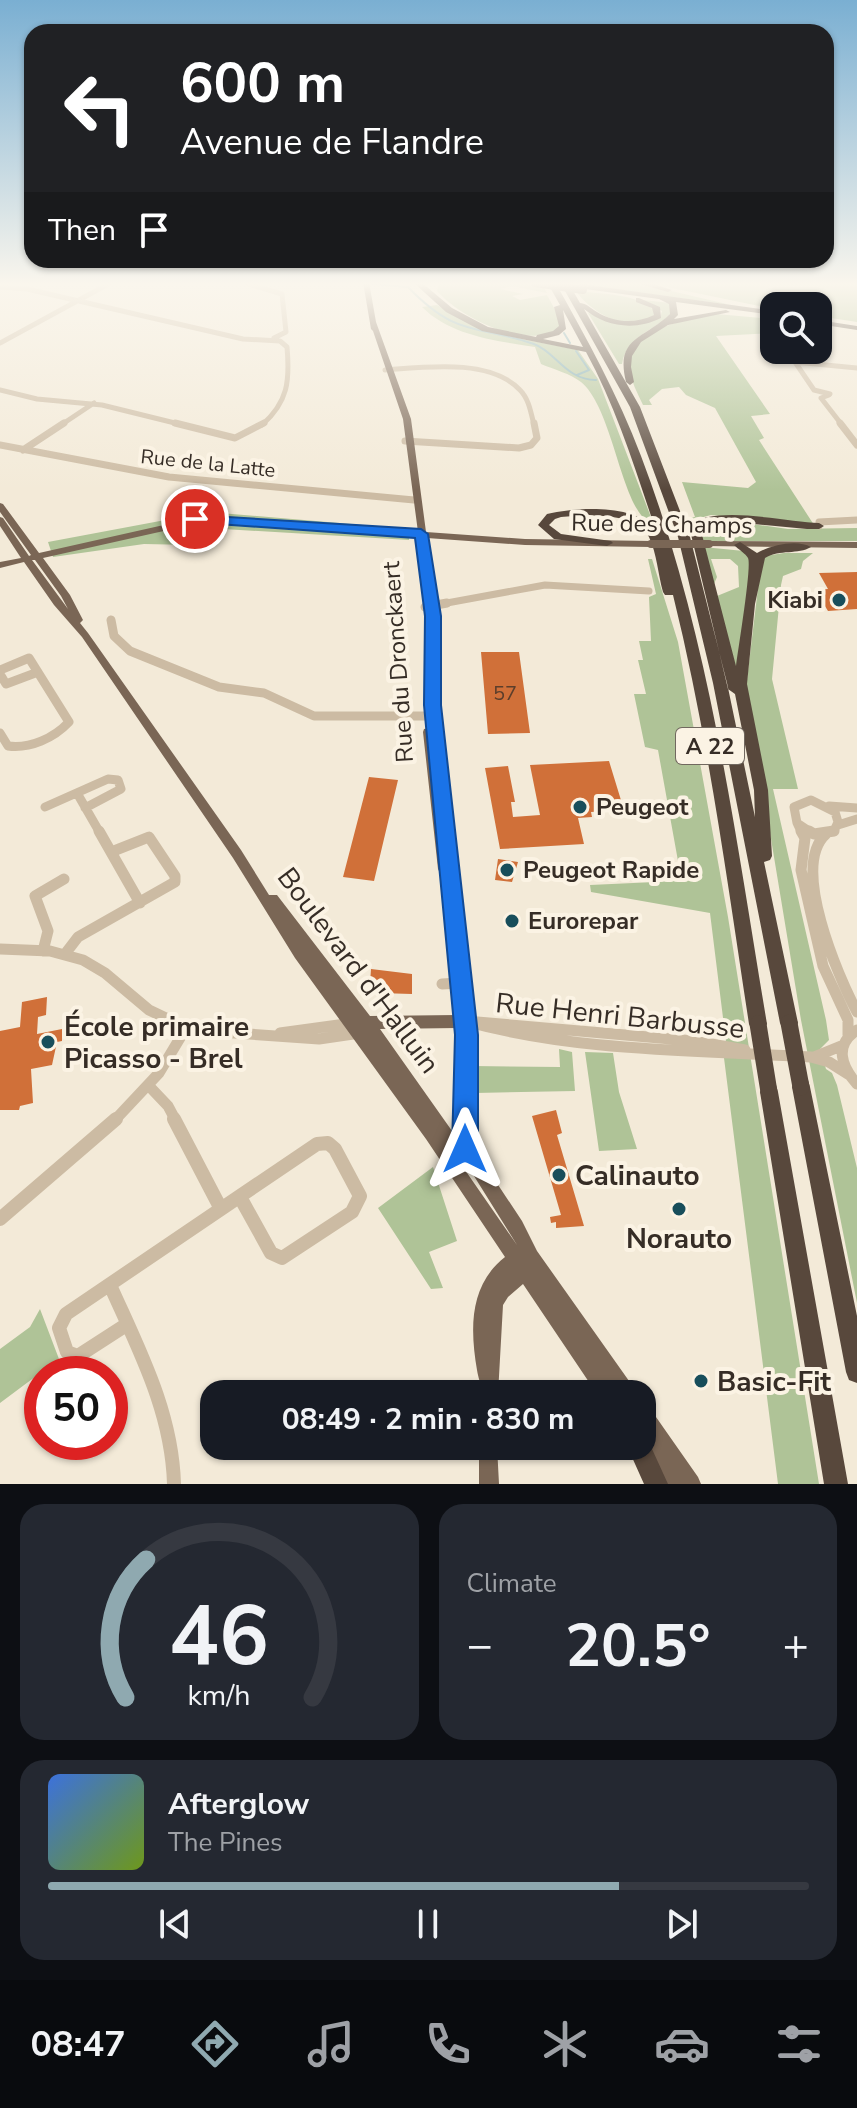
<!DOCTYPE html>
<meta charset="utf-8">
<style>
body{margin:0;font-family:"Nunito Sans",sans-serif;background:#242831;color:#f1f3f6;height:100vh;display:flex;flex-direction:column;font-size:30px;white-space:nowrap}
*{box-sizing:border-box;margin:0}
p{font-size:26px;color:#9ea1a6}
.icon{flex:none;width:44px;height:44px;fill:none;stroke:currentColor;stroke-width:2;stroke-linecap:round;stroke-linejoin:round}
.map{position:relative;height:1484px;overflow:hidden}
.details{display:flex;flex-direction:column;gap:20px;padding:20px;background:#0d0f14;flex:1}
.details>*{flex:none}
.banner{position:absolute;left:24px;top:24px;width:810px;height:244px;border-radius:24px;box-shadow:0 2px 6px #0004;background:#202124;color:#fff;overflow:hidden}
.buttons{position:absolute;left:760px;top:292px;display:grid;gap:16px}
.buttons a{display:grid;place-items:center;width:72px;height:72px;border-radius:16px;background:#171b24;box-shadow:0 2px 6px #0004;font-size:40px}
.speed{position:absolute;left:24px;top:1356px;display:flex;gap:16px;font-size:40px;font-weight:700;text-align:center}
.speed>*{display:grid;place-content:center;width:104px;height:104px;border-radius:50%;background:#171b24;box-shadow:0 2px 6px #0004;line-height:1}
.speed .limit{border:12px solid #d22;background:#fff;color:#111}
.pin{position:absolute;display:grid;place-items:center;width:68px;height:68px;color:#fff;margin:-34px;border:4px solid #fff;border-radius:50%;box-shadow:0 2px 8px #0007}
.me{position:absolute;width:88px;margin:-44px;rotate:0deg;stroke-linejoin:round;filter:drop-shadow(0 0 6px #0008)}
.turn{display:flex;align-items:center;gap:28px;height:168px;padding:0 24px;font-size:36px}
.turn .icon{width:104px;height:104px;stroke-width:2.5}
.turn b{display:block;font-size:56px;line-height:68px}
.then{display:flex;align-items:center;height:76px;padding:0 24px;background:#0003;gap:16px;font-size:30px}
.big{font-size:60px;font-weight:700;line-height:1.1}
.details .widget{flex:1;display:flex;flex-direction:column;justify-content:center;gap:12px;min-width:0;padding:0 28px;border-radius:24px;background:#242831}
.details .dial{align-items:center;gap:0}
.dial svg{height:208px;overflow:visible;fill:none;stroke:#363941;stroke-width:7;stroke-linecap:round;text-anchor:middle}
.dial text{fill:#f1f3f6;stroke:none}
.song{display:flex;align-items:center;gap:24px}
.cover{width:96px;height:96px;border-radius:12px;background:linear-gradient(135deg,hsl(220 70% 55%),hsl(80 70% 35%))}
.played{height:8px;border-radius:4px;background:linear-gradient(90deg,#8fa9b0 75%,#363941 75%)}
.keys{display:flex;justify-content:space-around;direction:ltr}
.heat{display:flex;justify-content:space-between;align-items:center;font-size:44px;direction:ltr}
.details .tiles{flex:1;display:grid;gap:20px;grid-template-columns:1fr 1fr}
.widget:last-child{grid-column:span 2}
.trip{position:absolute;left:200px;top:1380px;width:456px;height:80px;border-radius:24px;background:#171b24;box-shadow:0 2px 6px #0004;font-weight:700;line-height:80px;text-align:center}
.tabs{display:flex;height:128px;justify-content:space-around;align-items:center;background:#090b0e;color:#9ea1a6}
.tabs .icon{width:56px;height:56px}
.tabs .on{color:#8fa9b0}
.tabs b{font-size:36px;color:#f1f3f6}
.map>svg:first-child{display:block}
</style>
<div class="map">
<svg width="857" height="1484" viewBox="0 0 857 1484">
<rect width="100%" height="100%" fill="#f3ead8"/>
<path fill="#afc397" d="M439,282H510L543,286L547,293L512,286L500,289L523,294L512,296L520,300L547,295L559,317V328C526,351 461,318 437,291Z
M570,282H633L731,305L571,283Z
M643,282L857,283V322L818,316V306H774V309Z
M576,291C599,294 642,293 656,313C631,336 592,314 576,291Z
M643,300L670,303L672,312C655,332 627,334 622,364H619L588,313L637,325L660,318L662,311Z
M437,305L486,332L578,350L598,379L654,525C621,515 615,410 581,382C571,374 553,369 541,364L535,347C497,341 451,336 422,307Z
M716,314L774,319V333L716,336L770,414L751,416L764,438L759,440L814,525L711,515L696,519L689,532L685,519L695,517L682,482L748,488L756,482L715,408L686,395L679,387L662,389L649,400L652,405H643C638,394 630,380 630,368C629,327 687,320 716,314Z
M208,512L410,529L409,540L207,528L191,545L144,544L53,557L48,542Z
M731,521L788,529L857,528V541H702L701,524Z
M703,547L744,551L751,561L737,672L717,596L739,587L738,566L730,559H711L717,577L714,584Z
M784,553H813L803,561L801,569L783,576L781,585L772,679L798,789H773L826,1020L829,1040L820,1049L826,1069L832,1073L837,1085L857,1168V1303L801,1020L746,688L761,563L765,556Z
M648,559H652L678,642L728,917L819,1484H778L724,1058H728L710,913L591,892L590,885L677,881L680,872L658,750L645,747L634,694H646L638,660H643L639,641H651L649,597L656,594Z
M559,1049L572,1052L575,1091L475,1093L473,1066L560,1067Z
M585,1052L613,1053L619,1092L637,1149L599,1151Z
M433,1167L457,1241L429,1252L443,1288L431,1289L378,1208Z
M40,1309L59,1359L0,1403V1349L30,1327Z"/>
<g fill="none" stroke-linecap="round" stroke-linejoin="round">
<path stroke="#75a8b2" stroke-width="2" d="M357,282L362,283
M373,284L408,287C457,338 475,324 534,344C556,352 566,380 596,380
M564,333L570,343
M576,351L589,370L577,375"/>
</g>
<path fill="#d07039" d="M857,572V609L828,611L815,590L828,589L819,573Z
M481,652H519L530,733L488,734Z
M609,761L624,810L591,812L592,817L578,818L584,844L500,849L485,768L508,766L515,802H511L513,817L540,815L530,765Z
M369,777L398,780L374,881L343,877Z
M498,859L518,862L512,882L495,880Z
M371,969L412,974V994L379,993L370,984Z
M47,997L46,1015L38,1017L37,1034L62,1029V1041L57,1042L52,1065L31,1069L33,1103L20,1106L19,1110H0V1031L20,1027L22,1002Z
M556,1110L562,1133L557,1135L584,1226L556,1228V1222L551,1223L550,1217L561,1215L532,1116Z"/>
<g fill="none" stroke-linecap="round" stroke-linejoin="round">
<path stroke="#ccbba3" stroke-width="5" d="M242,282L282,294L286,332L274,338
M0,287L27,289L243,339L280,341L287,347C290,381 288,402 262,425
M0,343L112,282
M385,370C425,367 490,358 520,390C529,399 531,413 534,425
M0,390L37,399L102,405L183,425
M830,394L814,390L795,362L857,368
M829,395L821,398L842,425
M61,425L94,403"/>
<path stroke="#ccbba3" stroke-width="7" d="M175,423L235,438L264,423
M840,423L857,445
M405,441L519,448L531,445L537,438L534,423
M0,445L169,477L414,500
M23,450L64,423
M819,526V522L857,520
M436,605L545,585L649,591"/>
<path stroke="#ccbba3" stroke-width="9" d="M425,607L447,603
M111,620L114,636L130,651L219,687L264,693L314,716H426
M0,670L29,658L69,722C54,738 30,749 8,746L0,733
M0,674L6,684L38,672
M77,793L100,833
M829,806L857,808
M45,807L108,779L118,780L121,789L85,808
M798,825L802,833
M838,825L857,819
M812,833L797,823L794,807L811,800L835,812L838,822L834,831L823,833"/>
<path stroke="#ccbba3" stroke-width="11" d="M99,831L140,903
M801,831L805,838L801,870L823,966L848,1020V1035
M809,831L814,834L834,831
M826,834C790,866 838,976 857,1012
M0,949L50,951L83,960L105,973L149,1010L191,1030L319,1039L360,1033
M43,951L48,931L35,896L64,879
M65,954L78,937L175,882V876L149,837L111,852
M442,984L460,983
M465,1021C576,1052 697,1050 811,1057L829,1062L848,1074
M466,1021L694,1041L745,1050
M857,1030C834,1045 841,1066 857,1084
M280,1033L353,1023
M814,1057L841,1046
M149,1086L168,1106L176,1121
M114,1121L159,1073L186,1028"/>
<path stroke="#ccbba3" stroke-width="14" d="M174,1119L221,1209
M0,1219L116,1119
M110,1285C139,1350 172,1412 174,1484
M126,1325L78,1356L67,1352L59,1328L66,1314L317,1144L328,1143L335,1149L360,1196L352,1212L282,1258L271,1253L240,1197"/>
<path fill="#7a6655" fill-rule="evenodd" d="M363,282H369L376,322L411,419L426,532L525,539L651,541L655,544L651,547L525,545L427,538L438,616L437,705L473,1035V1147L522,1221L537,1251L634,1388L637,1394H597L523,1284L508,1297L503,1305L498,1394H480C481,1380 479,1382 477,1370C470,1329 469,1285 505,1257L426,1139L295,958L233,858L82,637L54,605L24,562L0,568V562L21,558L0,526V517L3,518L29,556L31,555L0,512V503L3,504L39,553L204,516L418,532L403,419L373,331L371,329ZM204,522L418,537L428,616L427,705L429,728L424,729L423,732L438,869L440,873L443,874L457,1015L370,1016L277,895H269L241,850L88,633L80,623L83,620L70,595L43,558ZM32,560H35L61,596L68,609ZM458,1028L459,1035L457,1138L380,1029ZM469,1168L517,1245L465,1170Z
M709,541L857,542V548L706,546V542Z
M642,1405L649,1407L698,1477L701,1484H664L635,1447L642,1446Z
M479,1446H497L499,1484H479Z"/>
<path fill="#58483c" fill-rule="evenodd" d="M413,282H421L452,308L488,327L536,337L537,335L553,331L559,326L554,307L560,305L547,282H555C587,339 618,395 641,456C710,637 735,834 767,1024L764,1030L758,1032L752,1030L749,1024C727,880 708,736 673,595H665L663,592C658,574 657,554 649,537C636,511 585,515 561,517L555,519L549,525L561,534L611,541L613,543L607,546L554,539L538,525L547,514C577,507 632,504 655,528C635,468 616,407 586,352L482,331L446,312ZM563,310L583,347L543,339L559,335L566,329Z
M560,282H568L580,303C588,304 590,308 597,312C615,323 635,324 654,315L652,308L636,302V298H639L660,307L661,318C635,331 606,327 584,309L640,407L690,537L727,683L755,817L754,790L735,694L728,689L689,526C713,504 786,522 819,523L824,526L819,529H807L732,522L715,523L700,527L736,666C738,649 752,566 748,558C746,554 738,549 734,545L740,542L757,553C771,545 797,539 811,547C798,555 780,549 765,558L755,604L747,684L768,790L772,856L770,860L764,862L798,1023L795,1029L789,1031L783,1029L780,1023L713,683L678,537L630,407Z
M634,282H647L672,290L668,292Z
M581,284L774,311V315L676,302L678,315L674,319L726,310L730,312L668,325L641,342L632,356L631,367L634,382L630,385L626,382C615,337 643,340 670,314L669,304L659,299L578,288L577,286Z
M818,320L857,326V330L818,324Z
M801,1078L808,1080L810,1087L857,1316V1383L849,1380L846,1372L792,1087L794,1080Z
M769,1083L776,1085L778,1092L848,1484H824L760,1092L762,1085Z
M642,1435L647,1438L668,1484H644L627,1446H642Z"/>
<path stroke="#7a6655" stroke-width="8" d="M651,544H709"/>
<path stroke="#58483c" stroke-width="8" d="M535,283L583,290"/>
<path stroke="#58483c" stroke-width="17" d="M789,1023L801,1087
M758,1024L769,1092"/>
</g>
<linearGradient id="sky" x2="0" y2="1"><stop stop-color="#7aafd2"/><stop offset="0.58" stop-color="#faf6ed"/><stop offset="1" stop-color="#faf6ed" stop-opacity="0"/></linearGradient>
<rect width="857" height="490" fill="url(#sky)"/>
<path fill="#1a73e8" stroke="#114b97" stroke-width="2" d="M195,515L421,529L428,534L441,616V705L478,1035V1149L474,1158L465,1161L456,1158L452,1149L455,1035L424,705L425,616L415,538L190,522V516Z"/>
<g fill="#184e5b" stroke="#fbf3e4" stroke-width="3">
<circle cx="839" cy="600" r="8"/>
<circle cx="580" cy="807" r="8"/>
<circle cx="507" cy="870" r="8"/>
<circle cx="512" cy="921" r="8"/>
<circle cx="48" cy="1042" r="8"/>
<circle cx="559" cy="1175" r="8"/>
<circle cx="679" cy="1209" r="8"/>
<circle cx="701" cy="1381" r="8"/>
</g>
<g text-anchor="middle" stroke-width="8" stroke-linejoin="round" paint-order="stroke">
<g font-size="20" fill="#362d26" stroke="#fbf3e4">
<text transform="translate(208 463) rotate(6)" y="7">Rue de la Latte</text>
</g>
<g font-size="20" fill="#5c3e2b">
<text x="505" y="700">57</text>
</g>
<rect fill="#fbf3e4" stroke="#71685f" stroke-width="2" x="676" y="728" width="68" height="36" rx="6"/>
<g font-size="22" font-weight="bold" fill="#362d26">
<text x="710" y="754">A 22</text>
</g>
<g font-size="24" fill="#362d26" stroke="#fbf3e4">
<text transform="translate(662 524) rotate(1)" y="8">Rue des Champs</text>
<text transform="translate(398 662) rotate(-94)" y="8">Rue du Dronckaert</text>
</g>
<g font-size="24" font-weight="bold" fill="#362d26" stroke="#fbf3e4" text-anchor="start">
<text x="823" y="608" text-anchor="end">Kiabi</text>
<text x="596" y="815">Peugeot</text>
<text x="523" y="878">Peugeot Rapide</text>
<text x="528" y="929">Eurorepar</text>
</g>
<g font-size="28" fill="#362d26" stroke="#fbf3e4">
<text transform="translate(359 970) rotate(53)" y="10">Boulevard d'Halluin</text>
<text transform="translate(620 1015) rotate(6)" y="10">Rue Henri Barbusse</text>
</g>
<g font-size="28" font-weight="bold" fill="#362d26" stroke="#fbf3e4" text-anchor="start">
<text x="64" y="1036">École primaire<tspan x="64" dy="32">Picasso - Brel</tspan></text>
<text x="575" y="1185">Calinauto</text>
<text x="679" y="1248" text-anchor="middle">Norauto</text>
<text x="717" y="1391">Basic-Fit</text>
</g>
</g>
</svg>
<div class="buttons">
<a><svg class="icon" aria-label="search" viewBox="0 0 24 24"><circle cx="10" cy="10" r="6"/><path d="M15 15l6 6"/></svg></a>
</div>
<div class="speed"><div class="limit">50</div></div>
<div class="pin" style="left:195px;top:519px;background:#d93025"><svg class="icon" aria-label="arrive" viewBox="0 0 24 24"><path d="M6 21V4h12l-3 4 3 4H6"/></svg></div>
<svg class="me" style="left:465px;top:1149px" viewBox="-20 -20 40 40"><path d="M0-17L14 15 0 8-14 15z" fill="#1a73e8" stroke="#fff" stroke-width="4"/></svg>
<div class="trip">08:49 · 2 min · 830 m</div>
<div class="banner">
<div class="turn"><svg class="icon" aria-label="left" viewBox="0 0 24 24"><path d="M17 20v-9H6M10 6l-5 5 5 5"/></svg><div><b>600 m</b>Avenue de Flandre</div></div>
<div class="then">Then<svg class="icon" aria-label="arrive" viewBox="0 0 24 24"><path d="M6 21V4h12l-3 4 3 4H6"/></svg></div>
</div>
</div>
<section class="details">
<div class="tiles">
<div class="widget dial"><svg viewBox="0 0 100 80">
<path d="M14 69A42 42 0 1 1 86 69"/>
<path d="M14 69A42 42 0 0 1 22 16" stroke="#8fa9b0"/>
<text x="50" y="56" font-size="32" font-weight="700">46</text>
<text x="50" y="72" font-size="11">km/h</text>
</svg></div>
<div class="widget"><p>Climate</p>
<div class="heat"><a>−</a><b class="big">20.5°</b><a>+</a></div>
</div>
<div class="widget">
<div class="song"><i class="cover"></i><div><b>Afterglow</b><p>The Pines</p></div></div>
<div class="played"></div>
<div class="keys"><svg class="icon" aria-label="previous" viewBox="0 0 24 24"><path d="M18 5L8 12l10 7zM5 5v14"/></svg><svg class="icon" aria-label="pause" viewBox="0 0 24 24"><path d="M8 5v14M16 5v14"/></svg><svg class="icon" aria-label="next" viewBox="0 0 24 24"><path d="M6 5l10 7-10 7zM19 5v14"/></svg></div>
</div>
</div>
</section>
<nav class="tabs">
<b>08:47</b>
<svg class="icon on" aria-label="directions" viewBox="0 0 24 24"><path d="M12 3l9 9-9 9-9-9zM9 14v-3h6M13 9l2 2-2 2"/></svg>
<svg class="icon" aria-label="music" viewBox="0 0 24 24"><path d="M9 18V5l10-2v13"/><circle cx="6" cy="18" r="3"/><circle cx="16" cy="16" r="3"/></svg>
<svg class="icon" aria-label="phone" viewBox="0 0 24 24"><path d="M5 4h4l2 5-3 2q2 4 5 5l2-3 5 2v4C11 20 4 13 5 4z"/></svg>
<svg class="icon" aria-label="climate" viewBox="0 0 24 24"><path d="M12 3v18M4 7l16 10M4 17L20 7"/></svg>
<svg class="icon" aria-label="car" viewBox="0 0 24 24"><path d="M5 17H2v-5l4-1 3-4h7l3 4 3 1v5h-3M9 17h6M6 11h13"/><circle cx="7" cy="17" r="2"/><circle cx="17" cy="17" r="2"/></svg>
<svg class="icon" aria-label="filters" viewBox="0 0 24 24"><path d="M4 7h16M4 17h16"/><circle cx="9" cy="7" r="2"/><circle cx="15" cy="17" r="2"/></svg>
</nav>
